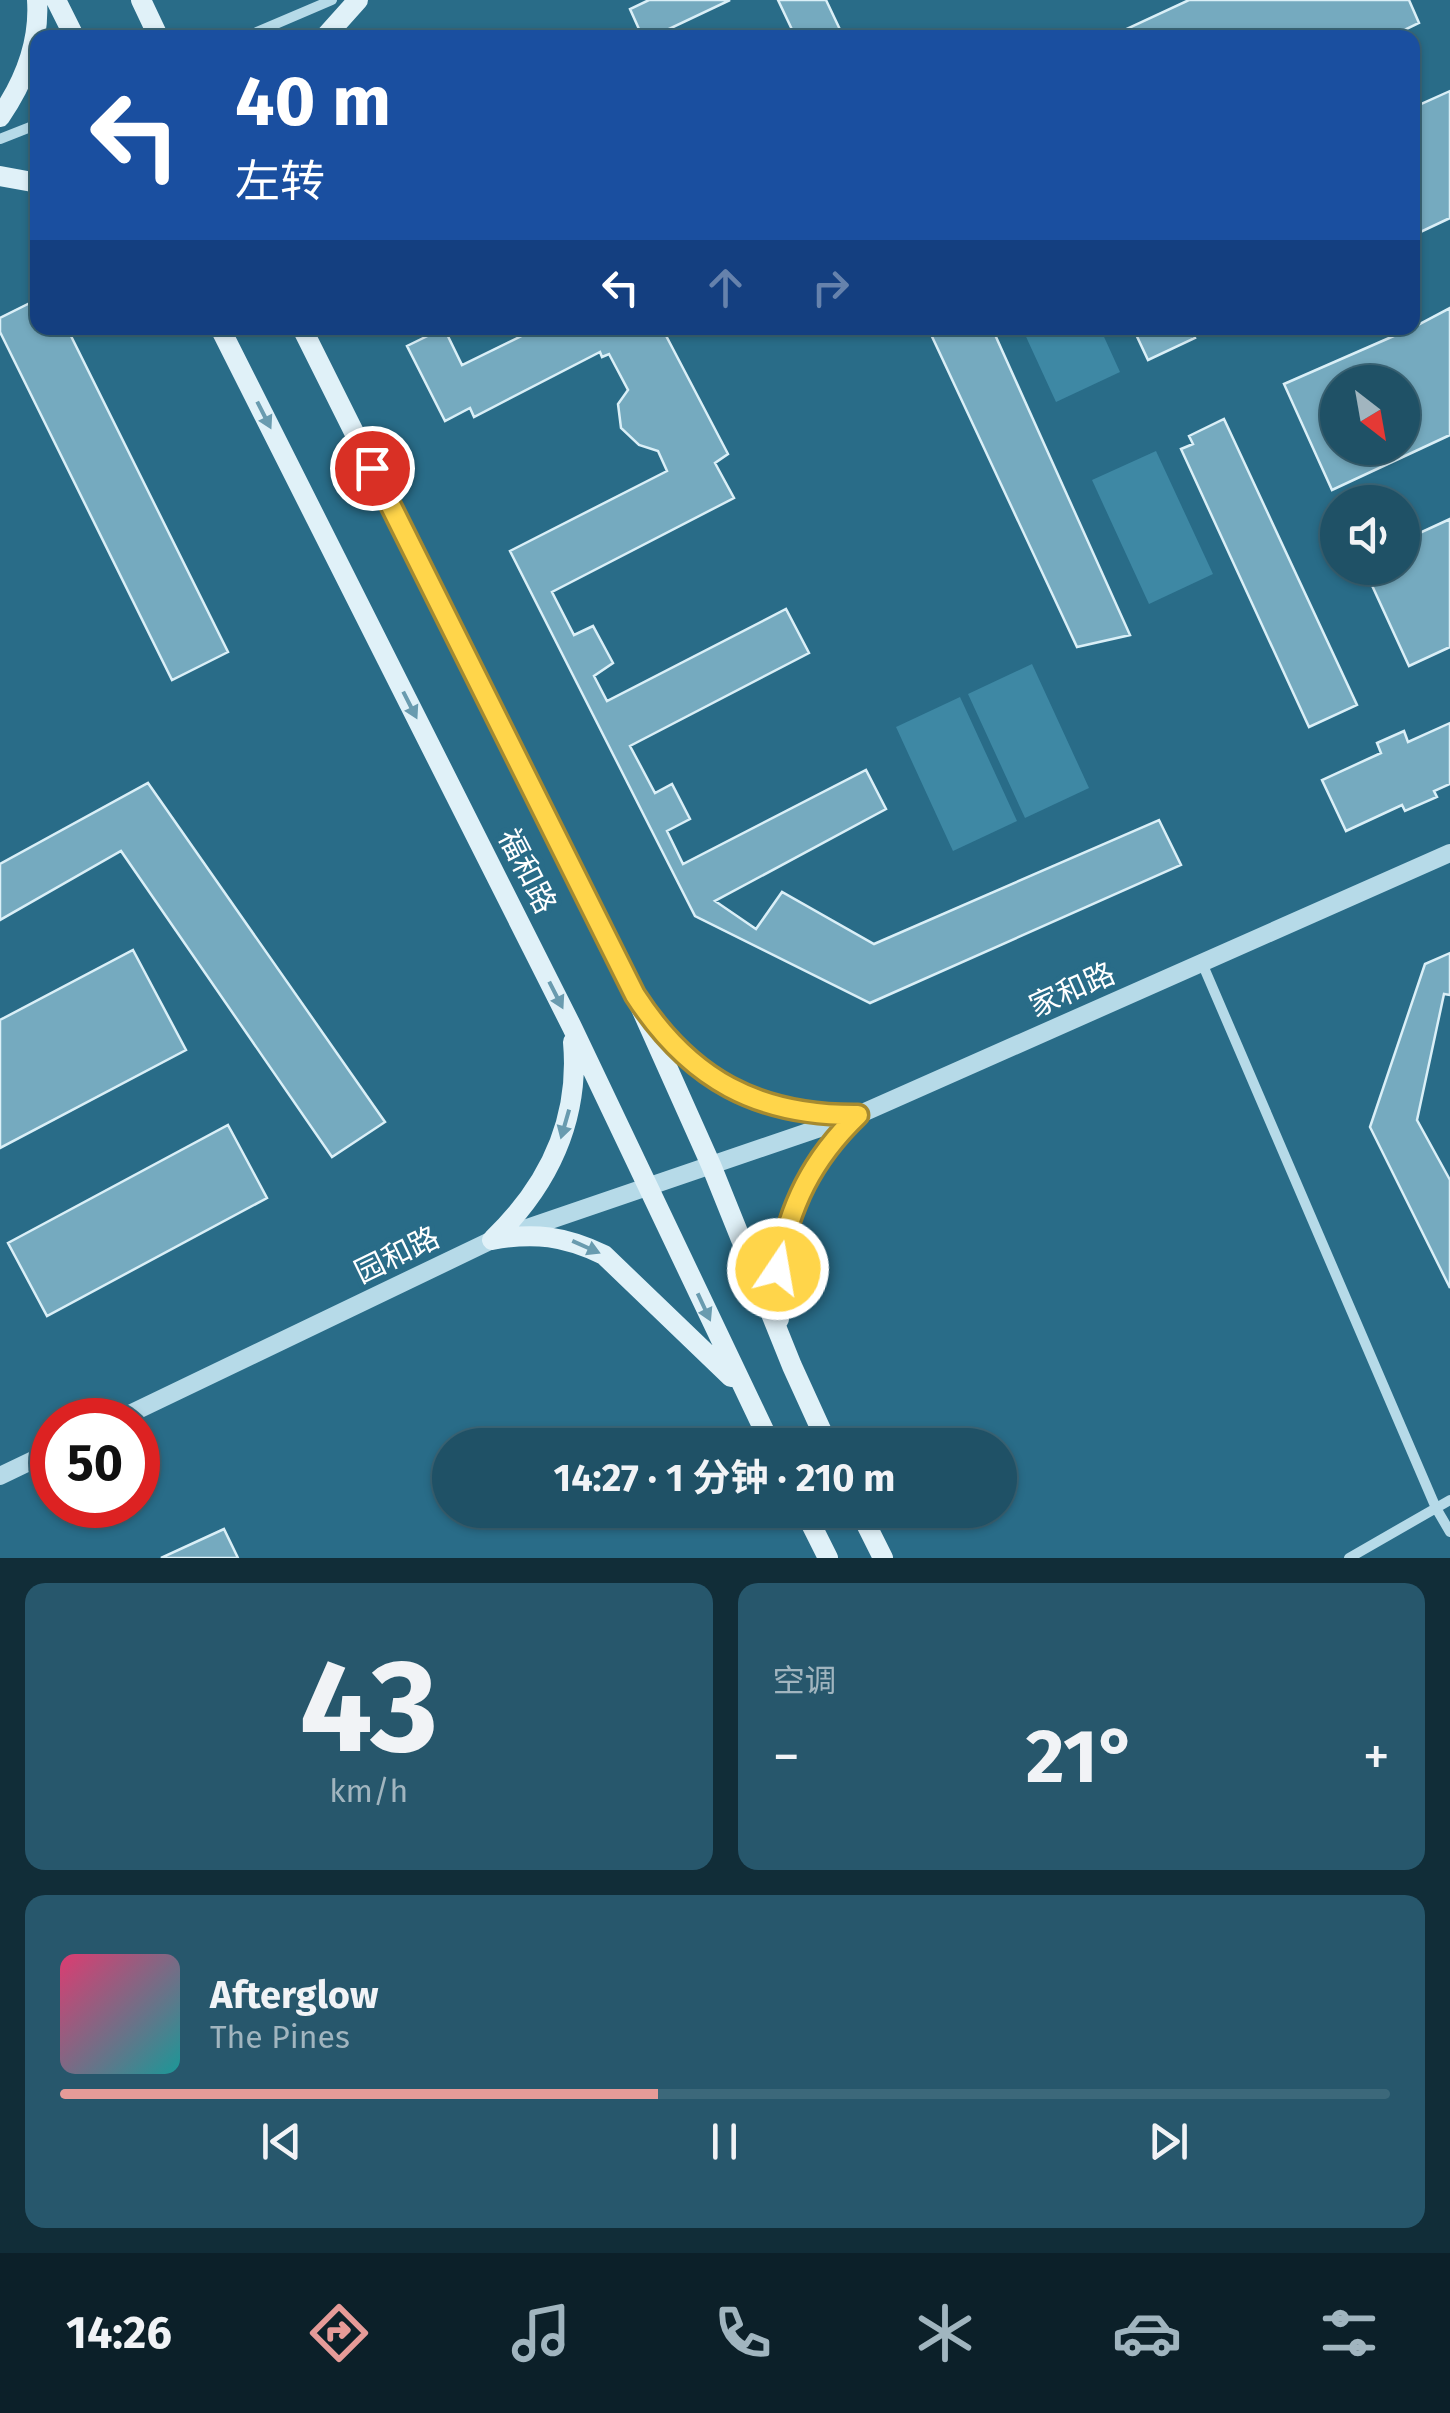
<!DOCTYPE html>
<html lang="zh">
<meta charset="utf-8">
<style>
body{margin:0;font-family:"Fira Sans","Noto Sans SC",sans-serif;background:#27576c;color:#f1f3f6;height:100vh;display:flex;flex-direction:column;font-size:38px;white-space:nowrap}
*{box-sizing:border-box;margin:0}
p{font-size:32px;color:#a1b5bf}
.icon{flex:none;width:55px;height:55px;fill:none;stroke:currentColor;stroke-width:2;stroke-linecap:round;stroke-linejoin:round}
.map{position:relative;height:1558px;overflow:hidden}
.details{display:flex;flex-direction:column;gap:25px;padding:25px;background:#112d38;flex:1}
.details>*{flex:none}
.guide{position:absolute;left:30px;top:30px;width:1390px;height:305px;border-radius:20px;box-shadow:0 2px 8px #0004,0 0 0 2px #3c687a;background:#1a4fa0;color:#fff;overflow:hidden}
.needle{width:65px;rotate:149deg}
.tools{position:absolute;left:1320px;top:365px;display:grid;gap:20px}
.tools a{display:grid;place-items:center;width:100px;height:100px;border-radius:50%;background:#1f5166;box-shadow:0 2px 8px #0004,0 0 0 2px #3c687a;font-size:50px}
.speed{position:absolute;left:30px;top:1398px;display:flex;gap:20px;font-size:50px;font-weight:700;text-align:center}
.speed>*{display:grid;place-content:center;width:130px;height:130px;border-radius:50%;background:#1f5166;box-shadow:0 2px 8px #0004,0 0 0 2px #3c687a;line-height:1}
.speed .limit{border:15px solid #d22;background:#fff;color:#111}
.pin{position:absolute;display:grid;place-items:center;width:85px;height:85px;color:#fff;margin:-42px;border:5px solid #fff;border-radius:50%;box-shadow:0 2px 10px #0007}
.me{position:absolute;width:110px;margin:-55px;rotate:12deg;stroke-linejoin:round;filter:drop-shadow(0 0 8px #0008)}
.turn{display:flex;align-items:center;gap:35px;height:210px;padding:0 40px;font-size:45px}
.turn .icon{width:130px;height:130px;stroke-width:2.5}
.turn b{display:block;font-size:70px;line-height:85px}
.lanes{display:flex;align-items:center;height:95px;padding:0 40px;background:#0003;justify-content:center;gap:50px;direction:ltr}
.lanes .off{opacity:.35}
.big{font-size:75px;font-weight:700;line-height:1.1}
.details .tile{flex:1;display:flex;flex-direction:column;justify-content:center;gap:15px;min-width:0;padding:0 35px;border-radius:20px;background:#27576c}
.details .dial{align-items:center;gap:0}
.dial b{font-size:130px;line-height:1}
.song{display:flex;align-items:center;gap:30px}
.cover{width:120px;height:120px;border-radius:15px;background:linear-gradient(135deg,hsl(340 70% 55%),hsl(180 70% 35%))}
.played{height:10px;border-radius:5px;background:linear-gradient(90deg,#e69b98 45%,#3c687a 45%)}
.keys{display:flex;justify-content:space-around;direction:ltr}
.heat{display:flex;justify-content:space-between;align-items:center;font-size:55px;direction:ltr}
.details .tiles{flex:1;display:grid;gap:25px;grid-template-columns:1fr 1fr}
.tile:last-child{grid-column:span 2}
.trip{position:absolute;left:432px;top:1428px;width:585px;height:100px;border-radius:50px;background:#1f5166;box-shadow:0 2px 8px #0004,0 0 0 2px #3c687a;font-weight:700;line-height:100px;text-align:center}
.dock{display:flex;height:160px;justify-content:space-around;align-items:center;background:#0c2029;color:#a1b5bf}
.dock .icon{width:70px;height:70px}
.dock .selected{color:#e69b98}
.dock b{font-size:45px;color:#f1f3f6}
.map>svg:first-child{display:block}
</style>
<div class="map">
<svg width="1450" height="1558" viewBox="0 0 1450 1558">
<rect width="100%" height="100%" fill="#296c88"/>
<path fill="#3e88a4" d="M1022,328H1100L1120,372L1056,402Z
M1156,451L1213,574L1149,604L1092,480Z
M1032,664L1089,788L1025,818L968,694Z
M960,697L1017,821L953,851L896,727Z"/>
<path fill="#75aabf" stroke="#daeff7" stroke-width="2.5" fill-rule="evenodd" d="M649,0H730L650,38H643L630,9Z
M778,0H826L844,38H796Z
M1189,0H1409L1419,23L1388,38H1125L1122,31Z
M1450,91V218L1412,236V108Z
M38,299V328H67L228,652L172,680L0,332V318Z
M1450,308V435L1332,490L1284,384L1412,328ZM1338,382H1402V448H1338Z
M444,328L462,365L538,328H662L728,454L715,463L734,498L552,592L574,635L593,626L613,663L594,676L607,701L786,609L809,653L630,746L655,793L672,784L690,819L667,831L683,864L866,770L886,809L715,901L756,929L782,892L874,944L1159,820L1181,865L870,1003L695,916L510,551L667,471L658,451L639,445L621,428L618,404L628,390L609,354L602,357L600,352L474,417L470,408L445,421L407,346Z
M928,328H992L1130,635L1077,647Z
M1133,328H1190L1195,338L1148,360Z
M1224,419L1357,705L1309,727L1181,449L1193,444L1189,436Z
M1450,519V647L1409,666L1364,568H1402V541Z
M1450,723V784L1434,791L1437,797L1405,811L1402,805L1346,831L1322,780L1381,753L1377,743L1404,731L1408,742Z
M148,783L385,1122L332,1157L121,851L0,920V864Z
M133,950L186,1050L0,1148V1020Z
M1450,953V995L1444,994L1417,1120L1450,1180V1288L1370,1127L1425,964Z
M228,1125L267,1198L47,1316L8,1243Z
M224,1529L238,1558H161Z"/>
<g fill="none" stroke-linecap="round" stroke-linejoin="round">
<path stroke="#b6dae8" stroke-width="10" d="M243,38L332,0
M0,139L38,124
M1202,963L1436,1508L1450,1532
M1349,1558L1450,1500"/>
<path stroke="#b6dae8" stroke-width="18" d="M117,1420L492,1240L858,1115L1450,853
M0,1476L52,1451"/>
<path stroke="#e0f1f8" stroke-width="20" d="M56,0L75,38
M141,0L159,38
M324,38L358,0
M0,117C24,82 40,43 37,0
M0,176L38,183
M220,328L572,1027L771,1445
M302,328L635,995L711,1165L792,1366L828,1445
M657,1029C716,1092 773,1116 858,1115
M493,1239C548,1186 580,1120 573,1042
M492,1240C534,1232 565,1236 604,1255L731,1377
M779,1319C769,1240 802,1168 858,1115
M804,1510L828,1558
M859,1510L883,1558"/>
</g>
<defs><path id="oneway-solid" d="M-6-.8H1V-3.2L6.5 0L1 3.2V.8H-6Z" transform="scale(2.5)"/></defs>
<g fill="#699baf">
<use href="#oneway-solid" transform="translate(264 415) rotate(63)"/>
<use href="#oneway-solid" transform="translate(410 705) rotate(63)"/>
<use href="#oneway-solid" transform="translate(556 995) rotate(63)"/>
<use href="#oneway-solid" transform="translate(565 1124) rotate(106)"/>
<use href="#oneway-solid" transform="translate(586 1247) rotate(24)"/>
<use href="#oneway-solid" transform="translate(704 1307) rotate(65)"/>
</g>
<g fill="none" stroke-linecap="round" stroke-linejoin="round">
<defs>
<path id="route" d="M372,468L635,995C690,1080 758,1116 858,1115C812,1159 789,1206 778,1269"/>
</defs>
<use href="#route" stroke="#a68a30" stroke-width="25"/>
<use href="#route" stroke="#ffd54a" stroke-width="18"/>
</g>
<g text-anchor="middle" stroke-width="10" stroke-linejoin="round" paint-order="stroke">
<g font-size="30" fill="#fff" stroke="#296c88">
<text transform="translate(527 871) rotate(63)" y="10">福和路</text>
<text transform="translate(1072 990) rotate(-24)" y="10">家和路</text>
<text transform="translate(397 1255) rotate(-26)" y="10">园和路</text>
</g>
</g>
</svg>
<div class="tools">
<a><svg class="needle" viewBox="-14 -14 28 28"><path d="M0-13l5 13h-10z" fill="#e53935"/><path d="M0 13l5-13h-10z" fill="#a1b5bf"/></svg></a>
<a><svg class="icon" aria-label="sound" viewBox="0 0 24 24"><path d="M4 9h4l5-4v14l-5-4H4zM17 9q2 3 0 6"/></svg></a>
</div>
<div class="speed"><div class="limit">50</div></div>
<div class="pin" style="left:372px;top:468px;background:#d93025"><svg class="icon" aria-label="arrive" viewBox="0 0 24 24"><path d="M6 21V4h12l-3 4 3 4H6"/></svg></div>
<svg class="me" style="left:778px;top:1269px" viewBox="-20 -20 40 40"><circle r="17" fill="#ffd54a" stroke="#fff" stroke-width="3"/><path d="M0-11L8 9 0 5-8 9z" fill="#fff"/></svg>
<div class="trip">14:27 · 1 分钟 · 210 m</div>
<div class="guide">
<div class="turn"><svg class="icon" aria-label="left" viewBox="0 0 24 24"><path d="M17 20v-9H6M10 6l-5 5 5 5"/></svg><div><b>40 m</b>左转</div></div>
<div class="lanes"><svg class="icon" aria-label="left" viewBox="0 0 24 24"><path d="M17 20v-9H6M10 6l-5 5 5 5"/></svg><svg class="icon off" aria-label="ahead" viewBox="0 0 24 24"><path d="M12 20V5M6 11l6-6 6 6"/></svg><svg class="icon off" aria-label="right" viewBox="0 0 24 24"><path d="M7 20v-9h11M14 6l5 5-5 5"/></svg></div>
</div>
</div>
<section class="details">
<div class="tiles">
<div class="tile dial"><b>43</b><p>km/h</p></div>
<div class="tile"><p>空调</p>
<div class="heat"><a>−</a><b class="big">21°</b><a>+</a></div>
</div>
<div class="tile">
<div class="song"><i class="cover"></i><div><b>Afterglow</b><p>The Pines</p></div></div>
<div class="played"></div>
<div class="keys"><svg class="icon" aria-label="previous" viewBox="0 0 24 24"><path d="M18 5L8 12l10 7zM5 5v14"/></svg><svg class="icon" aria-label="pause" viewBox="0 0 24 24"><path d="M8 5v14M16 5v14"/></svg><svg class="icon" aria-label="next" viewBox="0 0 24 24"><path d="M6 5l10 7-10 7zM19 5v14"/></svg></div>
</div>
</div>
</section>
<nav class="dock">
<b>14:26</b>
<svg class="icon selected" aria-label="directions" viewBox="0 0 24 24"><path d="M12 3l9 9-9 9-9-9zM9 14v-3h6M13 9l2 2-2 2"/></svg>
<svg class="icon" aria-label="music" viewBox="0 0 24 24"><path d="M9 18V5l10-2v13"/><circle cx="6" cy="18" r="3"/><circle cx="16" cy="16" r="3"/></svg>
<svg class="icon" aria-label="phone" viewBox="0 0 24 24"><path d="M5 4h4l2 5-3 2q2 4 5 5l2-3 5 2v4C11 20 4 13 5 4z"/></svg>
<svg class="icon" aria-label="climate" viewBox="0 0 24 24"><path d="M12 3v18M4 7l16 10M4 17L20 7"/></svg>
<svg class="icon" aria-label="car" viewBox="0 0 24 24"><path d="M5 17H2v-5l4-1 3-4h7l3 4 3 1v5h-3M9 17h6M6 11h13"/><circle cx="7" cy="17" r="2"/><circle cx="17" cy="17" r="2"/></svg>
<svg class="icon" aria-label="filters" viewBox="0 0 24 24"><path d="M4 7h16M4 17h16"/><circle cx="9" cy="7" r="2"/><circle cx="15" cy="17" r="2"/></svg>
</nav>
